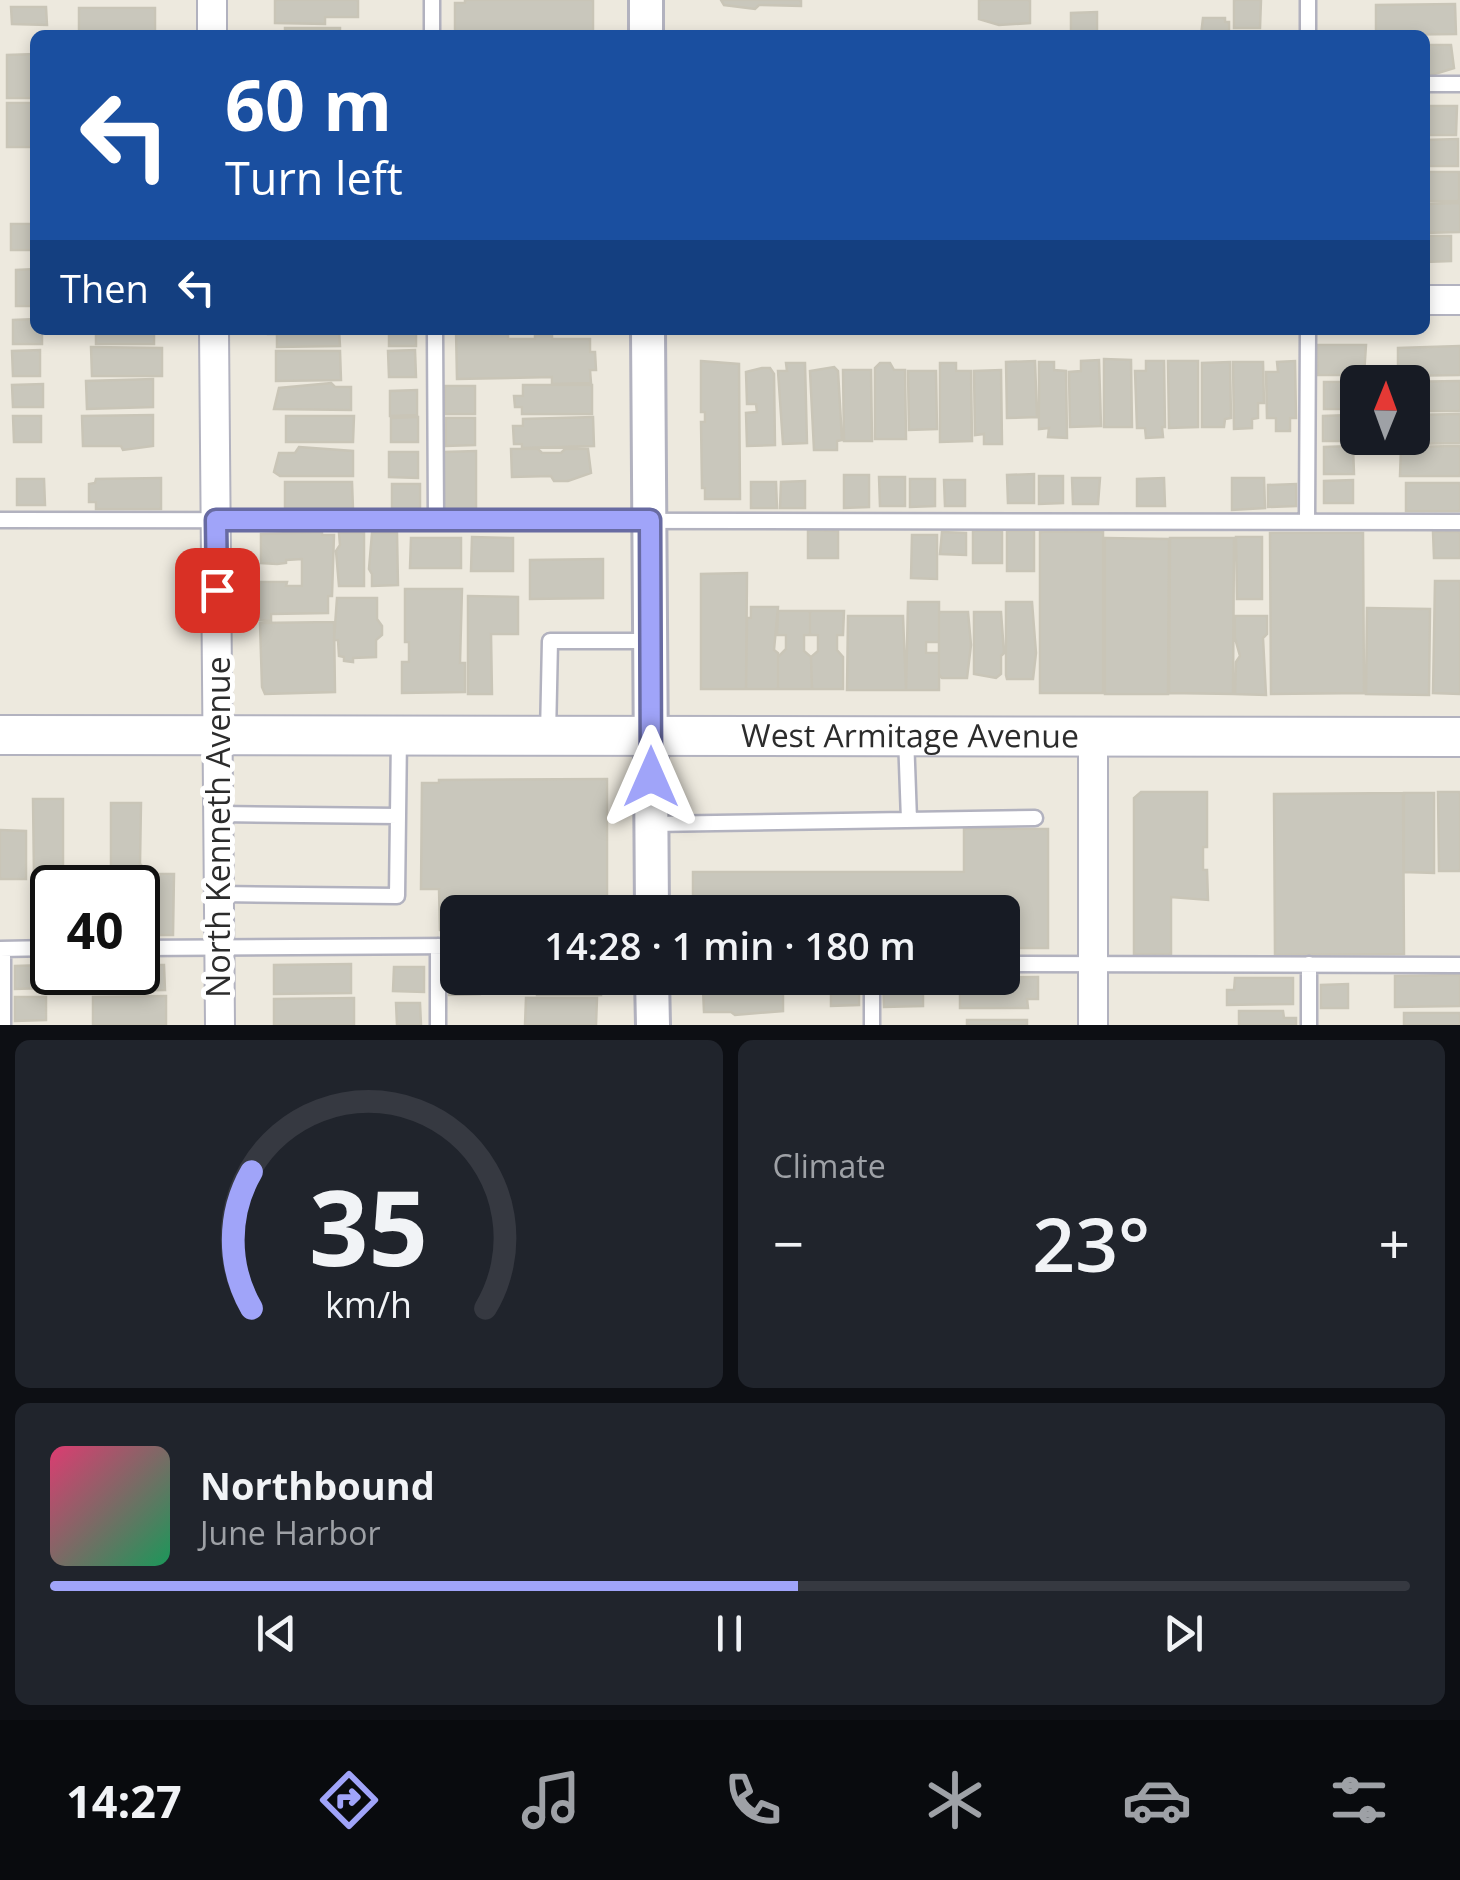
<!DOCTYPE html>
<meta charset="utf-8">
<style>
body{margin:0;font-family:"Open Sans",sans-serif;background:#20242c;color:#f1f3f6;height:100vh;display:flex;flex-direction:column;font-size:38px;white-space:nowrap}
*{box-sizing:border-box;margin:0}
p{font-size:32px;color:#9ea1a6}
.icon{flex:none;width:55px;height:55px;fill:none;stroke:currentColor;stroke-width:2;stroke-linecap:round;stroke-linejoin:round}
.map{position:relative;height:1025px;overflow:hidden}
.drawer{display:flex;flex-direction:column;gap:15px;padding:15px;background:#0d0f14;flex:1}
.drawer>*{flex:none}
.top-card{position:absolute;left:30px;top:30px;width:1400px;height:305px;border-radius:15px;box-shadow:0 5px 15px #0003;background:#1a4fa0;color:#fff;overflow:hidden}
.needle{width:65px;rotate:1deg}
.tools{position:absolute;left:1340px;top:365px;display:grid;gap:20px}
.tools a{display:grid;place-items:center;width:90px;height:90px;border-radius:15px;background:#171b24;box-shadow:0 5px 15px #0003;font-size:50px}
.speed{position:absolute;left:30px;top:865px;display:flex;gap:20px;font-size:50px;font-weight:700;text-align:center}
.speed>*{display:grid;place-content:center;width:130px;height:130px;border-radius:50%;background:#171b24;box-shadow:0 5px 15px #0003;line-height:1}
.speed .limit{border:5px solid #111;border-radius:15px;background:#fff;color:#111}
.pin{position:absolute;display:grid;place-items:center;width:85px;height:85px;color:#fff;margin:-42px;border-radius:20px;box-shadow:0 5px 15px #0006}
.me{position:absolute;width:110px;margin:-55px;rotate:0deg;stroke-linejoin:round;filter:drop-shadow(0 0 8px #0008)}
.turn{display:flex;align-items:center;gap:35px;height:210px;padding:0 30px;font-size:45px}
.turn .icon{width:130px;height:130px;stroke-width:2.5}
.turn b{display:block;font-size:70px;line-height:85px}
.then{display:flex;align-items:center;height:95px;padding:0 30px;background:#0003;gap:20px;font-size:38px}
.big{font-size:75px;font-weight:600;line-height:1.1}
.drawer .card{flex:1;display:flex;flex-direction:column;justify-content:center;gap:15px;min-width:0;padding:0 35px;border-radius:15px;background:#20242c}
.drawer .dial{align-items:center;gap:0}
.dial svg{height:260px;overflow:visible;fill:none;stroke:#363941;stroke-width:7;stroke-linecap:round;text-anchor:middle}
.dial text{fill:#f1f3f6;stroke:none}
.song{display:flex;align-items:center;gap:30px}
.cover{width:120px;height:120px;border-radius:15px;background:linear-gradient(135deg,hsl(340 70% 55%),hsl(150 70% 35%))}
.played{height:10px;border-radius:5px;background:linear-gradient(90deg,#a0a4f9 55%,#363941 55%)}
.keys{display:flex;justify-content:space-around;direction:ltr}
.heat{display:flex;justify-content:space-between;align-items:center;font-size:55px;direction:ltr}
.drawer .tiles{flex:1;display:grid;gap:15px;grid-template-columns:1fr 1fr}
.card:last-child{grid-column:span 2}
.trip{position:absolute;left:440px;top:895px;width:580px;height:100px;border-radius:15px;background:#171b24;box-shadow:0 5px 15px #0003;font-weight:600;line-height:100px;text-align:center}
.tabs{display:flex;height:160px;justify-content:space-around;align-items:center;background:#090b0e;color:#9ea1a6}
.tabs .icon{width:70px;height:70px}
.tabs .active{color:#a0a4f9}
.tabs b{font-size:45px;color:#f1f3f6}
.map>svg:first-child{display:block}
</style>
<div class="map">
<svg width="1460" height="1025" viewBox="0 0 1460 1025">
<rect width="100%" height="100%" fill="#ede9de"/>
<path fill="#c9c7bc" stroke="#c9c5b7" stroke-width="2.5" d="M275,0H358V17H325V24L275,23Z
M465,0H593V35H455V3H465Z
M801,0V6L759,5L755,9L724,5L721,0Z
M979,0H1030V23L999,25L979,19Z
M1234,0H1261L1260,28H1234Z
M1455,4L1456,34L1376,35V5Z
M11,7H46L47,25L12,24Z
M79,8H155V35H79Z
M1097,12V35H1071V13Z
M1203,18H1225V22H1229V35H1201Z
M285,28H340V35H285Z
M1425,45H1451L1454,68L1425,77Z
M35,54V98H7V55Z
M7,103H35V147H7Z
M1425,106H1457L1456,135H1425Z
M1458,139V166H1425V140Z
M1425,172H1459V201H1425Z
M1460,203V232L1425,233V204Z
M11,224H35V250H11Z
M1425,236H1451V261L1425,262Z
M35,269V306H16V270Z
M35,319V330H42V344H13V320Z
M96,330H154V344H96Z
M268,330H339L340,346L277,347V334H268Z
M389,330H416V346H389Z
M456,330H493L492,335L508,334V339H535V335H552V339H590V352H595L596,370H590L591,383L552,384V377L457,379Z
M1317,345H1366L1364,375H1318Z
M1460,346V375L1398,376V348Z
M91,347L162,348V376H92Z
M40,350V376H13L12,351Z
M415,350L416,377H389L388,351Z
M276,351H340L341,380L276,381Z
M1104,359L1131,360L1132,427H1104Z
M1099,360L1101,426L1070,427L1069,372L1081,371V361Z
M701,361L739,364L740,499H705V488H702L701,422H705V412H701Z
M1035,361L1037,417L1007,418L1006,362Z
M1146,361H1164L1165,427H1162L1163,437L1146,438L1145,428H1137L1135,371H1146Z
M1168,361H1198V427L1169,428Z
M1295,361L1296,418H1290V431H1276V418H1267L1266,372H1278L1277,362Z
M1039,362H1054V370L1066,371L1067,438L1048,437L1049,428L1039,429Z
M1230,362L1231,418L1225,419L1224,427H1202V363Z
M1233,362H1263L1264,403H1258V418L1252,419V428L1234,429Z
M786,363H805L807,443L783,444L778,371H787Z
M880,363H890L894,370H905L906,439H875V368Z
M940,363H956V371H971L972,441L940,442Z
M834,367L838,371L842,440L837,441V450H814L810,371Z
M762,368H770L774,374L775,445L747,446L746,413L757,412L756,404H747L746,372Z
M843,370H871L872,441H844Z
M1001,370L1002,444H984V434L975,435L974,371Z
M908,371H936L937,429L909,430Z
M153,379V407L87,409L86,381Z
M1460,381V411H1412V382H1395Z
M1324,382H1349L1350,409H1324Z
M331,383L335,387H351V410L274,409L279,388Z
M43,384V407H13L12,385Z
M523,385H592V414H522V407H515L514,396H523Z
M445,386H475V414H445Z
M417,390V415L390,416V391Z
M1460,414V443L1407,444L1406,438H1412V415Z
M153,415V446L123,450L121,446H83L82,416Z
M1349,415V441H1323V416Z
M13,416H41V442H14Z
M286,416H354L353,442H286Z
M418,417V442H391V418Z
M593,417L594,446L522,448V444H514L513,426H523V419Z
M446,418H475V445L446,446Z
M1353,446L1354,474H1324V447Z
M1460,446V476H1400L1401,447Z
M299,447L353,451V476H280L274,472L279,453H295Z
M511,449H538L542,453H561L565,449H588L591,473L568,481H554L551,476L512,477Z
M476,451V510H444V452Z
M389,452H418V478L389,477Z
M1034,474V503H1008L1007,475Z
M844,475H869V507L844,508Z
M1039,476H1063V503L1039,504Z
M879,477H905V506H880Z
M161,478V509H96V502H89V484L95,483L96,479Z
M1072,478H1100L1098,504H1073Z
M1164,478L1165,506H1137V479Z
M1232,478H1264L1265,508L1232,510Z
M17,479H44L45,505H17Z
M910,479H935V506L910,507Z
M944,480H965V506H945Z
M1353,480V503H1324V481Z
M805,481V508H780L781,482Z
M285,482H352L353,509H285Z
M751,482H776L777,508H751Z
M1406,483H1460V511H1406Z
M392,484H420V509H392Z
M1296,484V506L1268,507V485Z
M808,530L838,531V558H808Z
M973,531H1002V563H973Z
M1007,531H1034V571H1007Z
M322,532V535H334L332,596H328V613L271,614V621L260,620V582H287L286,586H302V559L286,560V563L277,564L261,563V534Z
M942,532L966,533V555L940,554Z
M1040,532H1103V693H1040Z
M1433,532H1460V558H1434Z
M339,533H364V586H339L336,551L340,545Z
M372,533H397L398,585L372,586V574L369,569Z
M1270,533H1363L1364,693L1271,694Z
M912,535H937V579L911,578Z
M472,537L513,538V571H471Z
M1236,537H1262V599H1237Z
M411,538H461V568H410Z
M1105,538L1169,539L1168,694H1105Z
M1170,538H1234L1233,694L1169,693Z
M603,559V598L530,599V560Z
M747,573L746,689H701V574Z
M1435,581H1460V694L1433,693Z
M405,589H462L460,663H465V692L402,693V662H409V642H405Z
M468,596L518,597V634H491L492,694H468Z
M337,598H377V619L382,626V635L376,640V657L353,658V662L344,661V657L339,656L338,640H334Z
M908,602H939V642H926V653H939V690H906Z
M1006,602H1032L1036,653L1033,679H1007L1006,675Z
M751,607H778L774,650L778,653V689H746L747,618H751Z
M1367,608L1430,609L1429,695L1366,694Z
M778,611H810V635H804V651L811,657L812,689H778V657L786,649V635H777Z
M810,611H844L843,635H837V650L843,657V689H812L811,657L818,651V635H810Z
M939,612H968L971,645L967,678H942L939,675Z
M974,612H1001L1004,653L1001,656V674L996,678L974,674Z
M848,616H903L906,690H847Z
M1235,616H1267V634L1263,638L1266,695L1235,694L1236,662L1240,656L1235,638Z
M334,622L335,692L265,694L262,687L260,623Z
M607,779V912H458V930H440L439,889H421L422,783H439V780Z
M1141,792H1207V847H1203V870H1207L1208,900L1171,897V954H1134V798Z
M1438,792H1460V871H1439Z
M1403,793L1404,954L1275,955L1274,794Z
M1404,793H1434V873L1404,872Z
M33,799H63V877H34Z
M111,803H141L140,864L150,874H174L173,935H138V888H111Z
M964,829H1048V948H1012V941H1002V912H693V872H964Z
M0,830L26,831V879H0Z
M52,908V936H40L39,909Z
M351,964V993L274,994V965Z
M45,965L46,988L15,989V966Z
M138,965H164L165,990L78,991V972H138Z
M394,967H424V992L393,991Z
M450,968H458V978H480V994L449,995Z
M1460,975V1006L1395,1007V976Z
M1038,977V999H1027L1028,1008H960V978Z
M537,978H601V995H537Z
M831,978H859V1005L831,1006Z
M1235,978H1293V1004L1227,1005V990H1234Z
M783,980V1011L735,1015L731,1012H704L703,989H716V981Z
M923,980V1006L884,1007L883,981Z
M1348,984V1008H1321V985Z
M166,996V1025H93V997Z
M15,997H46V1020L15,1021Z
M354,998V1025H274V999Z
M526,998H597L596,1025H525Z
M396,1003H420L421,1025H397Z
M1239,1011H1283L1284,1018H1296V1025H1239Z
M1404,1013H1460V1025H1404Z
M967,1020H1027V1025H967Z"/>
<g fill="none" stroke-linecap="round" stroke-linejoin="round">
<defs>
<path id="service" d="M432,0V35
M1308,35V0
M1425,84H1460
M435,330L436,520
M0,520L1460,522
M1307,521L1308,330
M548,735L550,641H650
M906,736L909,820
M219,814L398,816L399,735
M652,824L1035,818
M219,894L397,896L398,816
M438,946V1025
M138,948L458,946
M0,949L52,948
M3,949V1025
M1002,964L1460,965
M1309,964V1025
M872,978V1025"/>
<path id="minor" d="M212,0V35
M1425,300H1460
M214,330L220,1025
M1093,737V1025"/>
<path id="tertiary" d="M646,0V35
M648,330L652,912
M652,978L653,1025"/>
<g id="secondary">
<path id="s1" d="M0,735L1460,737"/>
</g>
</defs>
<use href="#service" stroke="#b2b2bf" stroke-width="19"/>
<use href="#minor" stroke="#b2b2bf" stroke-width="32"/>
<use href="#tertiary" stroke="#b2b2bf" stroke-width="38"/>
<use href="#secondary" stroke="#b2b2bf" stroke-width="42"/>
<use href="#service" stroke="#fff" stroke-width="14"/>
<use href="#minor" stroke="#fff" stroke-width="28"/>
<use href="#tertiary" stroke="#fff" stroke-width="32"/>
<use href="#secondary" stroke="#fff" stroke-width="38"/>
</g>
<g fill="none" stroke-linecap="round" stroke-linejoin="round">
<defs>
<path id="route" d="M217,590L216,520H650L651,777"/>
</defs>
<use href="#route" stroke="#686ba2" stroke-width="25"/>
<use href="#route" stroke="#a0a4f9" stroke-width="18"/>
</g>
<g text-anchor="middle" stroke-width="10" stroke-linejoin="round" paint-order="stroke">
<g font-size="32" fill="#2c2c2c" stroke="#fff">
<text dy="11" stroke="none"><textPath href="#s1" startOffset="910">West Armitage Avenue</textPath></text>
<text transform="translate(219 827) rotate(-90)" y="11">North Kenneth Avenue</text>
</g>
</g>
</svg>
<div class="tools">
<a><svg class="needle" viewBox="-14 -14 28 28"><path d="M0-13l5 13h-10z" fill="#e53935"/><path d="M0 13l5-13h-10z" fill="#9ea1a6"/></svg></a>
</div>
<div class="speed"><div class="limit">40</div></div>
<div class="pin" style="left:217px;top:590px;background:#d93025"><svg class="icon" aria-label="arrive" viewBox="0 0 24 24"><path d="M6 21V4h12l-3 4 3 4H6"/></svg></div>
<svg class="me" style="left:651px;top:777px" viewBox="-20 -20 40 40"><path d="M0-17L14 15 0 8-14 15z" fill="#a0a4f9" stroke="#fff" stroke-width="4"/></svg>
<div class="trip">14:28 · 1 min · 180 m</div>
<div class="top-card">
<div class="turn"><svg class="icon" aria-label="left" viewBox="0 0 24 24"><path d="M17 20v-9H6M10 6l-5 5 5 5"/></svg><div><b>60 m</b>Turn left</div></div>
<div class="then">Then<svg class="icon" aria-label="left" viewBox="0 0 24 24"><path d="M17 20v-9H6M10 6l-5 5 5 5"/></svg></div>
</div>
</div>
<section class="drawer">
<div class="tiles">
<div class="card dial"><svg viewBox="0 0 100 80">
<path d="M14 69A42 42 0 1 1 86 69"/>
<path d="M14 69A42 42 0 0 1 14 27" stroke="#a0a4f9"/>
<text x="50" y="56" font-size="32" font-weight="700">35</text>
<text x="50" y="72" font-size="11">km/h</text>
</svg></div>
<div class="card"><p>Climate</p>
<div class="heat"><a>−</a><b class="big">23°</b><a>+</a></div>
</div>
<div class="card">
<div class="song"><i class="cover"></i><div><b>Northbound</b><p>June Harbor</p></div></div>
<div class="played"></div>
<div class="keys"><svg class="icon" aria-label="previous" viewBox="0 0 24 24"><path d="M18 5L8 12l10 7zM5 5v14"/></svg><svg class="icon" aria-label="pause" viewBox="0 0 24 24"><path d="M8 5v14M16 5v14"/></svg><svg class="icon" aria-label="next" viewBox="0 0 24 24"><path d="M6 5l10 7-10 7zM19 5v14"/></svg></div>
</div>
</div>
</section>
<nav class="tabs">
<b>14:27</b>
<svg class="icon active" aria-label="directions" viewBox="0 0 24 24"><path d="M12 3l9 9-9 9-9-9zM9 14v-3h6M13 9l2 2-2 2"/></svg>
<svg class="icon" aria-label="music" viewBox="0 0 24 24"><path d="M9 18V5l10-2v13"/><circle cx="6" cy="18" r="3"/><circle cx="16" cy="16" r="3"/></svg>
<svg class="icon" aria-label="phone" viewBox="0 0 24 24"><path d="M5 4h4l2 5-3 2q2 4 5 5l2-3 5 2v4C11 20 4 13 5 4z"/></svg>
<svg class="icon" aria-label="climate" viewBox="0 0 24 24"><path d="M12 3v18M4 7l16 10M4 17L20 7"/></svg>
<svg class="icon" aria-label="car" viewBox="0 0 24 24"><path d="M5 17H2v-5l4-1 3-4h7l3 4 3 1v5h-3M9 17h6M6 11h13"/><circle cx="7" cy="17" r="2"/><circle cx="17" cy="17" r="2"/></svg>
<svg class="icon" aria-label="filters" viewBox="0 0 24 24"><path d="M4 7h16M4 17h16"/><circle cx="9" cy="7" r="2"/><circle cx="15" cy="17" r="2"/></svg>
</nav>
